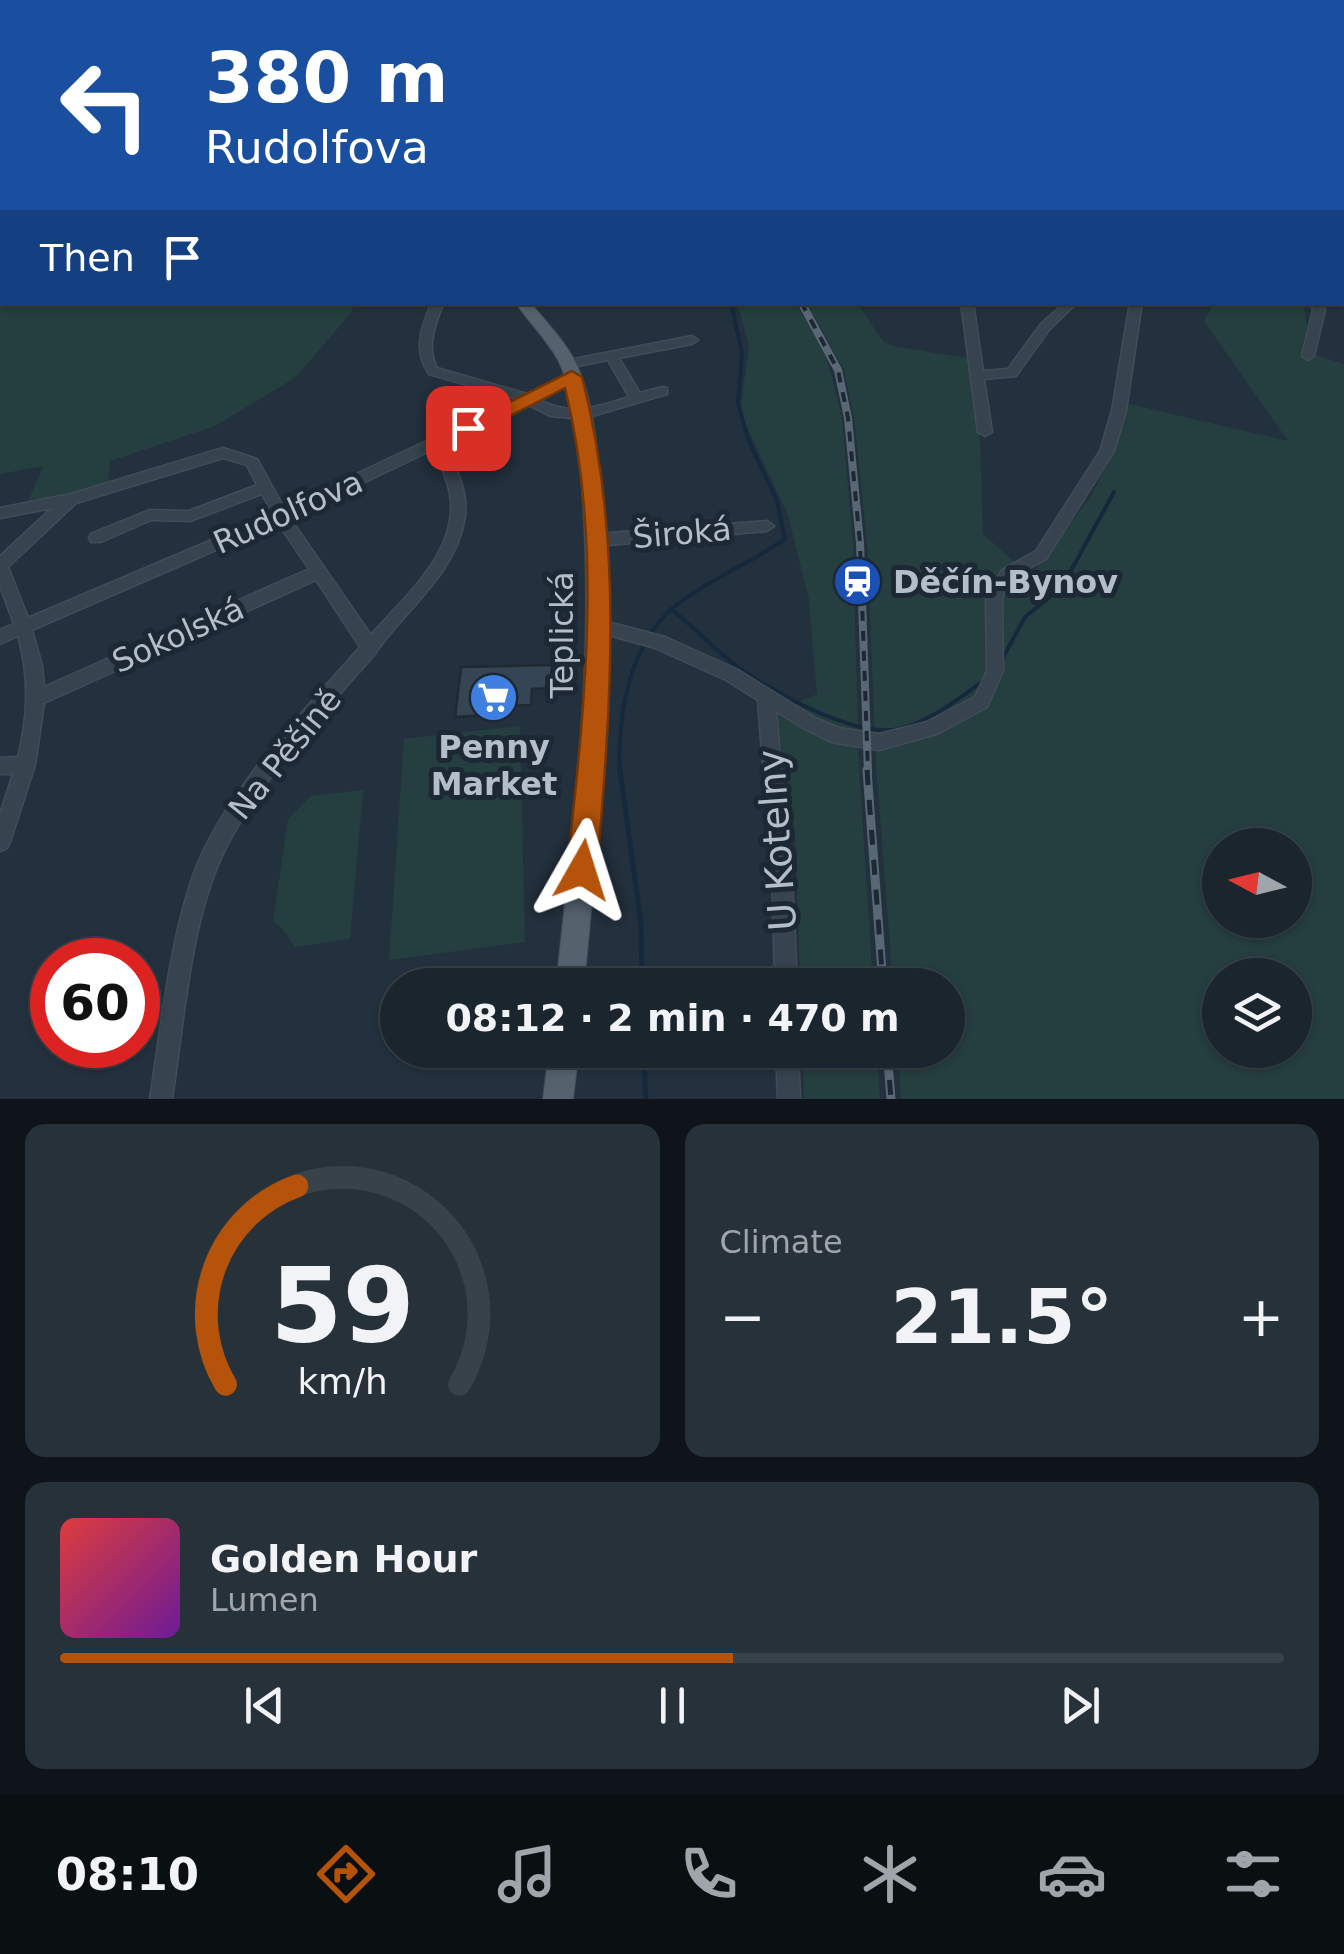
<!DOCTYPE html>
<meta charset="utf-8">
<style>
body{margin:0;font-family:"DejaVu Sans",sans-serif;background:#27313a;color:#f1f3f6;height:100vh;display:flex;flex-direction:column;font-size:38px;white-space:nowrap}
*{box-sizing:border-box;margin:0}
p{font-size:32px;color:#9fa5aa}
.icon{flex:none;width:55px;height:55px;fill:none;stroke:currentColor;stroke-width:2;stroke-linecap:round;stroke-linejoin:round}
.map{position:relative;height:1099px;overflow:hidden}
.details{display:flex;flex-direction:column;gap:25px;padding:25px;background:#0e1419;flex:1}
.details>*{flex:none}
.hud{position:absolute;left:0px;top:0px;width:1345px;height:305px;box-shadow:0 2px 8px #0004,0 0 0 2px #38424a;background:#1a4fa0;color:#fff;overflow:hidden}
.needle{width:65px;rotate:277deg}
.buttons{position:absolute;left:1202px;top:828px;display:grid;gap:20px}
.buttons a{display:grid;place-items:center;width:110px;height:110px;border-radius:50%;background:#1a252e;box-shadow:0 2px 8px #0004,0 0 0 2px #38424a;font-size:50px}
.speed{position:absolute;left:30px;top:938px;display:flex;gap:20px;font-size:50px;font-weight:700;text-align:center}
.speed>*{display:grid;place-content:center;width:130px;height:130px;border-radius:50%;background:#1a252e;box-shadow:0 2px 8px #0004,0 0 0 2px #38424a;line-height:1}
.speed .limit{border:15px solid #d22;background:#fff;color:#111}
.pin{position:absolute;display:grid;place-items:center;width:85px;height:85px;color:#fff;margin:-42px;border-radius:20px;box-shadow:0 5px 15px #0006}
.me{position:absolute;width:110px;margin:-55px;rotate:6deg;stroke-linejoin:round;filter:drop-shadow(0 0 8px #0008)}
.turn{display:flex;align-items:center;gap:35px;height:210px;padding:0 40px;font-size:45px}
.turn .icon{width:130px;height:130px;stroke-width:2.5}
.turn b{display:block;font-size:70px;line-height:85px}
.then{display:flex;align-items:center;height:95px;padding:0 40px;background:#0003;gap:20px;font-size:38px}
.big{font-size:75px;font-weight:600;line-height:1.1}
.details .card{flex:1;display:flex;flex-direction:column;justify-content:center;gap:15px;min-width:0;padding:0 35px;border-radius:20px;background:#27313a}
.details .dial{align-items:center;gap:0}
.dial svg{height:260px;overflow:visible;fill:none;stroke:#38424a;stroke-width:7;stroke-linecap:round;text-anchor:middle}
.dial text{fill:#f1f3f6;stroke:none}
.song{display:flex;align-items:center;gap:30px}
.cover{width:120px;height:120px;border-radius:15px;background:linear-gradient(135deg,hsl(0 70% 55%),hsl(280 70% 35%))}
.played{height:10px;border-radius:5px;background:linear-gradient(90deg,#b45309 55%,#38424a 55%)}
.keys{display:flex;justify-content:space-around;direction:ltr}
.heat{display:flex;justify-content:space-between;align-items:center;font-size:55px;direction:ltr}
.details .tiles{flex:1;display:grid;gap:25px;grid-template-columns:1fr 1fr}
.card:last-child{grid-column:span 2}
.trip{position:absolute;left:380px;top:968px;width:585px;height:100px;border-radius:50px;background:#1a252e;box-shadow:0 2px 8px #0004,0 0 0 2px #38424a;font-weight:600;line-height:100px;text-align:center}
.tab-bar{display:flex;height:160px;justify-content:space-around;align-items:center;background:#0a0f12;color:#9fa5aa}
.tab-bar .icon{width:70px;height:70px}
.tab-bar .on{color:#b45309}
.tab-bar b{font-size:45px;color:#f1f3f6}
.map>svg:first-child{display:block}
</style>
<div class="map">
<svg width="1344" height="1099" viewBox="0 0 1344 1099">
<rect width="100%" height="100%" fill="#23313e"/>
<path fill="#253e3f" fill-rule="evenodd" d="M0,177L2,302L355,303L351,313L296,377L215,426L110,461L108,484L27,504L43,466L0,474Z
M737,303H795L825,352L842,418L853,543L859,764L873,985H800L795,837L776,712L817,694L809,600L788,515L740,412L749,346Z
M807,303H857L883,341L892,346L967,358L980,440L983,534L1031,576L1091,496L1111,457L1125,403L1288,441L1204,321L1214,303H1303L1312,354L1344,364V1099H901L898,1050H948V985H893L876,765L867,543L854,418L844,370ZM1220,845H1295V920H1220ZM1220,975H1295V1050H1220Z
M520,726L525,942L389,960L404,739Z
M363,790L350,939L295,947L281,927L273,922L288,819L311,796Z
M802,1050H877L880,1099H804Z"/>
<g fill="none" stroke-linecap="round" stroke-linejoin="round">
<path stroke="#16293c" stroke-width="4" d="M671,609C692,625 709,644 729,660C764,688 854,739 899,729C931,721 960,698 986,679
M1001,661L1025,617L1062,587L1114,492
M620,772C617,715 630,639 679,603C712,578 751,563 785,539L777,501L748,439L738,403L742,353L731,302"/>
<path stroke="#16293c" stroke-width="5" d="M620,770L641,924L642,985
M643,1050L646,1099"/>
</g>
<path fill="#354554" stroke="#1e2a35" stroke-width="2.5" d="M552,665L551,688L532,689L531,705L489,707L488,715L455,717L461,667Z"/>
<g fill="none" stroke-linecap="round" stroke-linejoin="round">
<defs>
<path id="minor" d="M963,0H973L975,2H966Z
M1110,0H1118L1116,2H1110Z
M1342,70H1344V76H1342Z
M2,137V143L0,144V138Z
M1342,168H1344V174H1342Z
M1342,208H1344V214H1342Z
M1342,242H1344V249H1342Z
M432,302H444C435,324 426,347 437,368L527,394L568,374H576V380L537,399C574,417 592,408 629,397L608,360L568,368L562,364L564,361L692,336L698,340L692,344L619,358L640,393L662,387L667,388V394L582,419L550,416L526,404L445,443C455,466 468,490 465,516C457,572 410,605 379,648C370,661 356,675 345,688C304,736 260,784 230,840C190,912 185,1017 172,1099H150C161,1029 168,956 189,888C215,800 301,715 360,647L316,580L44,703L35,765L10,842L7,848L0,851V814L13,774H0V758L18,757C28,716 30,678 18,636L0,644V630L14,624L0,586V556L52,508L0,518V508L71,494L223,448L257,459L284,508L516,399L429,374C413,350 421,327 432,302ZM434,449C440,463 447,478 450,494C460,551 404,597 371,635L290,518ZM223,458L247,465L257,485L189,511L150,510L91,534L89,538L91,542H101L151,520L190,521L262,494L273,514L28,618L8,567L76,503ZM278,523L309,569L44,687L42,666L32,630Z
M961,302H973L983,371L1008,369L1041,324L1066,302H1078L1049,330L1016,376L984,379L992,432L985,436L978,432Z
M1130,302H1142L1126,411L1114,451L1046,559L1012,578L1002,598L1003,671L987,707L937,734L879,750L831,742L803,728L776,711L793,899L797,985H775L773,899L758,700L726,680L655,648L594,631L592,626L594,621L600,620L665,637L738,670L815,718L839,728L879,734L927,722L975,697L987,671L986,598L1002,570L1036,551L1100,451L1112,411Z
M1311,302H1323L1325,310L1314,356L1308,360L1302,356L1313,310Z
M767,521L774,526L767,531L597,546L590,540L597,534Z
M776,1050H798L800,1099H778Z"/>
<path id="major" d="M515,302H530C546,322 565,341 576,363C594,402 597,448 601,490C617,656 600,820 584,985H556C574,820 595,657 582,491C579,449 577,403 560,364C549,341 529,323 515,302Z
M549,1050H579L573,1099H543Z"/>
</defs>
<use href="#minor" stroke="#404c57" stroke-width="3"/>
<use href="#major" stroke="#404c57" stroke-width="2"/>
<use href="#minor" fill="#37434e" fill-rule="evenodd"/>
<use href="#major" fill="#55626e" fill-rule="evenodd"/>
<defs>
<path id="rail-far1" d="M801,302L838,370L848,418L860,543L868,772"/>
<path id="rail" d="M867,770L883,985
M887,1050L891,1099"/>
</defs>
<use href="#rail-far1" stroke="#596775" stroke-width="8"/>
<use href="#rail" stroke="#596775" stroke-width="9"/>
<use href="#rail-far1" stroke="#1c2833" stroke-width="4" stroke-dasharray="10" stroke-linecap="butt"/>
<use href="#rail" stroke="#1c2833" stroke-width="5" stroke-dasharray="15" stroke-linecap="butt"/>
</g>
<path fill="#b45309" stroke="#753606" stroke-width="2.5" d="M572,371L582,377C624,539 611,705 597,870L592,880L582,884L571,880L567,870C584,711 604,546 565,388L476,433L468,435L458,428Z"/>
<defs>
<symbol id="station-disc" viewBox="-11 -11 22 22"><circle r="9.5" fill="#1a4fb4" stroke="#1c2833"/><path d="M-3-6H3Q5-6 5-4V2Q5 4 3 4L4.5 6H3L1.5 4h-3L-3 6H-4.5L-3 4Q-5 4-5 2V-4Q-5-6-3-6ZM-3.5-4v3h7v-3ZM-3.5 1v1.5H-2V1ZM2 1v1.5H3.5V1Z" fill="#fff"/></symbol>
<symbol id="supermarket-disc" viewBox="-11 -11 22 22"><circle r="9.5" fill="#3f7fe0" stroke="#1c2833"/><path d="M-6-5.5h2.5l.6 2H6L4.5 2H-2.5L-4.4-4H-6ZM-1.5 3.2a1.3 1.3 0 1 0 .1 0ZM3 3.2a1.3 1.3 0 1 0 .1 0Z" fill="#fff"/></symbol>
</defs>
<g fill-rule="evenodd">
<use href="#station-disc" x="830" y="554" width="55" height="55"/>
<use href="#supermarket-disc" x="466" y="670" width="55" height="55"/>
</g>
<g text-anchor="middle" stroke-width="10" stroke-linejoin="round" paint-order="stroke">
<g font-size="32" fill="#b3bec9" stroke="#1c2833">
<text transform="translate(288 512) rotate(-24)" y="11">Rudolfova</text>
<text transform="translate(682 533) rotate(-5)" y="11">Široká</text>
<text transform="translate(178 635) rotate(-24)" y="11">Sokolská</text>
<text transform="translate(562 635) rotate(-90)" y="11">Teplická</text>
<text transform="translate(285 754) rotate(-51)" y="11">Na Pěšině</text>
</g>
<g font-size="32" font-weight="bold" fill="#b3bec9" stroke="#1c2833" text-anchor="start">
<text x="893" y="593">Děčín-Bynov</text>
<text x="494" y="758" text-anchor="middle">Penny<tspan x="494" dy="37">Market</tspan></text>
</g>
<g font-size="38" fill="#b3bec9" stroke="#1c2833">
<text transform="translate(777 840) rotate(-94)" y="13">U Kotelny</text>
</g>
</g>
</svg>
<div class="buttons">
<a><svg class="needle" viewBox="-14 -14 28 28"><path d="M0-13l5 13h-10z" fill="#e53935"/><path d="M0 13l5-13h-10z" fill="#9fa5aa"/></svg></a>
<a><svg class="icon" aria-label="layers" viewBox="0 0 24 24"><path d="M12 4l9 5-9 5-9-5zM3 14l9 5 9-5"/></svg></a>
</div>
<div class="speed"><div class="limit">60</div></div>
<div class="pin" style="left:468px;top:428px;background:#d93025"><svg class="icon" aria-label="arrive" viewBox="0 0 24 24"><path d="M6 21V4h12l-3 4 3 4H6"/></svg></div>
<svg class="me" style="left:582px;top:870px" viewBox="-20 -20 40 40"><path d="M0-17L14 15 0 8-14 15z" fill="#b45309" stroke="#fff" stroke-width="4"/></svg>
<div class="trip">08:12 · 2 min · 470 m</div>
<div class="hud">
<div class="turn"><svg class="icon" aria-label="left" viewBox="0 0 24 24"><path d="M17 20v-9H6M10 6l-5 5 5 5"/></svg><div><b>380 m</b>Rudolfova</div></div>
<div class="then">Then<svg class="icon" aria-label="arrive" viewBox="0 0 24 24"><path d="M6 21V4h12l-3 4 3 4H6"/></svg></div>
</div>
</div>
<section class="details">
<div class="tiles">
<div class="card dial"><svg viewBox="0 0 100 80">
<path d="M14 69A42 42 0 1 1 86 69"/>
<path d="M14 69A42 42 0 0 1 36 8" stroke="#b45309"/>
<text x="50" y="56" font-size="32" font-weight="700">59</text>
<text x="50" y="72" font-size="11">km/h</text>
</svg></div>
<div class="card"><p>Climate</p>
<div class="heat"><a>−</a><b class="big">21.5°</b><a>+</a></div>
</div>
<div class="card">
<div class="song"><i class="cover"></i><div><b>Golden Hour</b><p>Lumen</p></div></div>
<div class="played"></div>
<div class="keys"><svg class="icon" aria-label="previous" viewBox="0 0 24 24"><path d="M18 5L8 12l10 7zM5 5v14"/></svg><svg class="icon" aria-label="pause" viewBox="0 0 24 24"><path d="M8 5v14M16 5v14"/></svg><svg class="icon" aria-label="next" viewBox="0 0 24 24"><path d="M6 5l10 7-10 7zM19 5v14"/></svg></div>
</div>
</div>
</section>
<nav class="tab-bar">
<b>08:10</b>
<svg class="icon on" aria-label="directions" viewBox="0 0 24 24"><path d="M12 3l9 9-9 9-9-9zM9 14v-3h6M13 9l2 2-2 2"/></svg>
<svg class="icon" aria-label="music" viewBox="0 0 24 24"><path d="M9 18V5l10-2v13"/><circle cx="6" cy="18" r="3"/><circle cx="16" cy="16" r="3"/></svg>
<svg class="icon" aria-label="phone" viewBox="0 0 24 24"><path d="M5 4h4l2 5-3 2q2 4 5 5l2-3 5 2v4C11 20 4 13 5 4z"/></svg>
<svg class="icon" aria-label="climate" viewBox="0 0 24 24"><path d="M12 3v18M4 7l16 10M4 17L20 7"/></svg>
<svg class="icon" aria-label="car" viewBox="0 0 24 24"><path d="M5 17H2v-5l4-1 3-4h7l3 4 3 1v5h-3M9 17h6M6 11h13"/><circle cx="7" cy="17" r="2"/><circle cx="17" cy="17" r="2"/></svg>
<svg class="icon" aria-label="filters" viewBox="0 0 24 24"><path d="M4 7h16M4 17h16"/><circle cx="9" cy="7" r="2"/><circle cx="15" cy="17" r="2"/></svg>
</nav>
